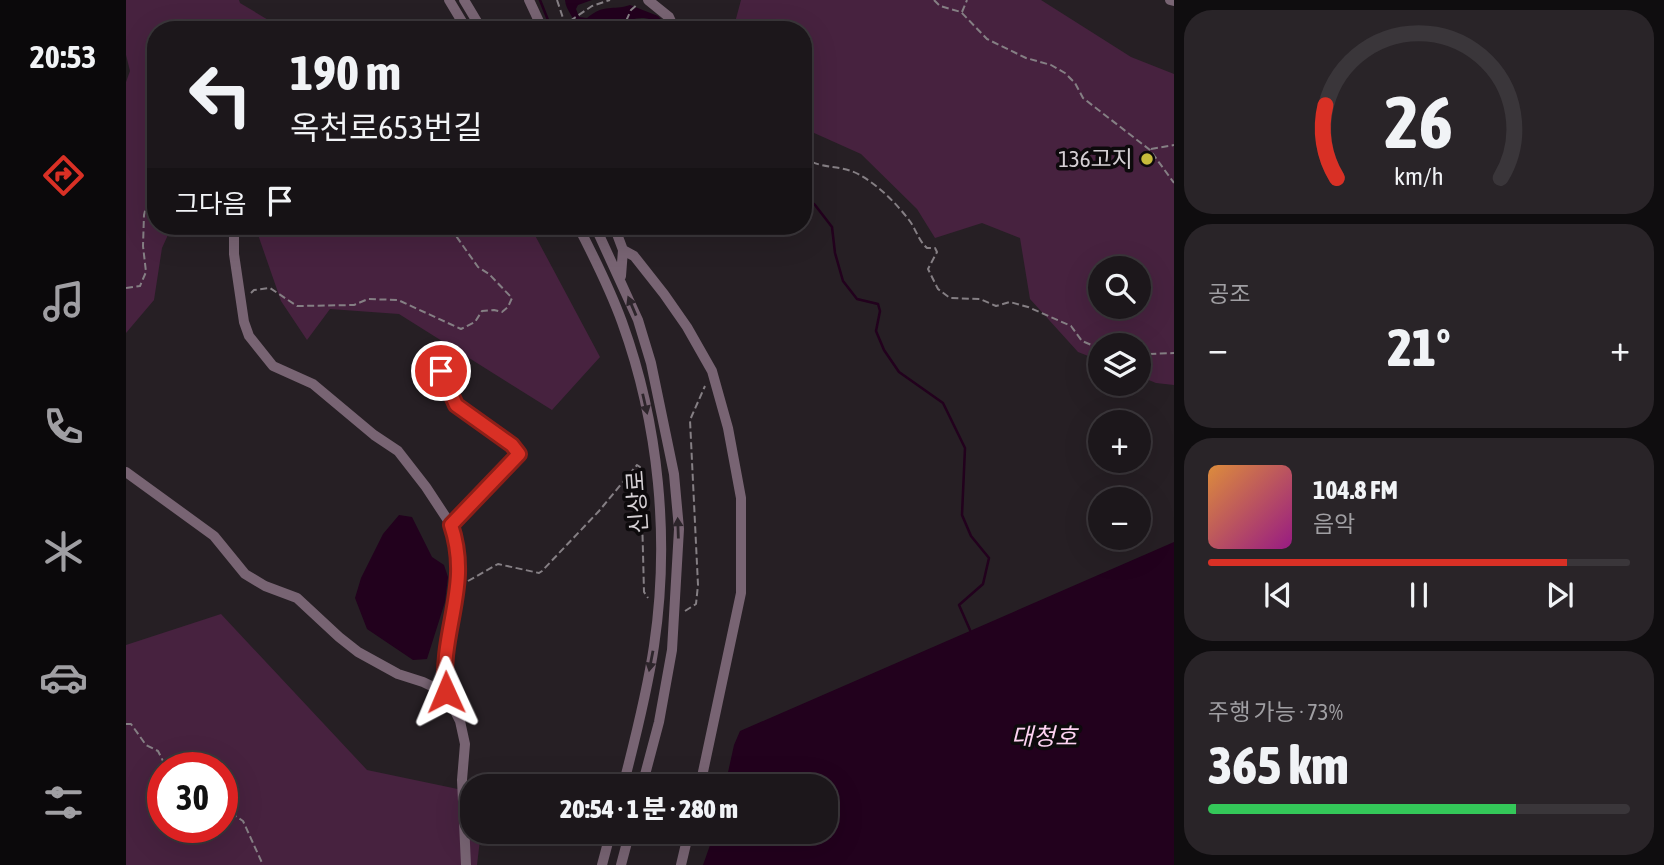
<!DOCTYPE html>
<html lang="ko">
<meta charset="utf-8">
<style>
body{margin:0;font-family:"Asap Condensed","Noto Sans KR",sans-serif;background:#292428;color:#f1f3f6;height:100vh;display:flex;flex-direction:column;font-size:26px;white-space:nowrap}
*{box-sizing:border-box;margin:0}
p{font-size:23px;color:#a09fa3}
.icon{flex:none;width:38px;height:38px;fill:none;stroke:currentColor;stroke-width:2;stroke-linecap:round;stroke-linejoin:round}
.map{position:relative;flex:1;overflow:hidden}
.panel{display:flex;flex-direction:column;gap:10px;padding:10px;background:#0f0d0f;width:490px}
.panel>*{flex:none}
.hud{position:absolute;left:21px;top:21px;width:665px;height:214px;border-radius:28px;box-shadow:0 7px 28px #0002,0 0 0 2px #3a363a;background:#1c171b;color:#f1f3f6;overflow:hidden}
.tools{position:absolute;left:962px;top:256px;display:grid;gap:14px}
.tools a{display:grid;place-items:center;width:63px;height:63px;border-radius:50%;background:#1c171b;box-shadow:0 7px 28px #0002,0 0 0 2px #3a363a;font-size:35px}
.speed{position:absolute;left:21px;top:752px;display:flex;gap:14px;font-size:35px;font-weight:700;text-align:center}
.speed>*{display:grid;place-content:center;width:91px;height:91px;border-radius:50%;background:#1c171b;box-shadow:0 7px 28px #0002,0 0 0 2px #3a363a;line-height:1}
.speed .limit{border:10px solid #d22;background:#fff;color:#111}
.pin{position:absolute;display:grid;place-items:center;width:60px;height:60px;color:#fff;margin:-30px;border:4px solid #fff;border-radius:50%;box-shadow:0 2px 7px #0007}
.me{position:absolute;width:77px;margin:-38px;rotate:359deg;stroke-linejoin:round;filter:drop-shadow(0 0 5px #0008)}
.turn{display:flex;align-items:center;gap:24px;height:147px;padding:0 28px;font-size:32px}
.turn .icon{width:91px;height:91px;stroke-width:2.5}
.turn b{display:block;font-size:49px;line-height:60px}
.then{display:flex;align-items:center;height:66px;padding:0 28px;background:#0003;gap:14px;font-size:26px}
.big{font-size:52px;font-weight:800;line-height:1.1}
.panel .tile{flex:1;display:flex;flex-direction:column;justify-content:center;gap:10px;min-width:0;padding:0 24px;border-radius:28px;background:#292428}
.panel .dial{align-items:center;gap:0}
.dial svg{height:182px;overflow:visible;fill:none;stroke:#3a363a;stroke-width:7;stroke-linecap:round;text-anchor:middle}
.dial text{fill:#f1f3f6;stroke:none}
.song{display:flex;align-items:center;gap:21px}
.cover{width:84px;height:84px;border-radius:10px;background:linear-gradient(135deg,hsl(30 70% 55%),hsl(310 70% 35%))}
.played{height:7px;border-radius:4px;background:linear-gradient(90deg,#d93025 85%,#3a363a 85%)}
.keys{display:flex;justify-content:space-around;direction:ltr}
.heat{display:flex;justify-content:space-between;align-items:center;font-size:38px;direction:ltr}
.charge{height:10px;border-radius:5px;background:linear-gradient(90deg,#34c759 73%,#3a363a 0)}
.trip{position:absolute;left:334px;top:774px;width:378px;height:70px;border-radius:28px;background:#1c171b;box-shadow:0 7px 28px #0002,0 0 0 2px #3a363a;font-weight:800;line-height:70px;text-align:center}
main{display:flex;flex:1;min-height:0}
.tabs{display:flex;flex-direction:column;width:126px;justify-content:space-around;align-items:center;background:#0b090b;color:#a09fa3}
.tabs .icon{width:49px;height:49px}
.tabs .on{color:#d93025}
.tabs b{font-size:32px;color:#f1f3f6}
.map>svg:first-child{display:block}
</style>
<main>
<nav class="tabs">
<b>20:53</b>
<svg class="icon on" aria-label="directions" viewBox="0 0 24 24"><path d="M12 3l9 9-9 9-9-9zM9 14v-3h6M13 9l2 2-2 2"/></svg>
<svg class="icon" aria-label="music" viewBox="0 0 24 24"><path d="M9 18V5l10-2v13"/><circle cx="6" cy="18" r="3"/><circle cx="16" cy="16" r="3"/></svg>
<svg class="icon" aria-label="phone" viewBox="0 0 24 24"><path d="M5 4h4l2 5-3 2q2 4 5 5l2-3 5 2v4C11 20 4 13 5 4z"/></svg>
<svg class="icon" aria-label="climate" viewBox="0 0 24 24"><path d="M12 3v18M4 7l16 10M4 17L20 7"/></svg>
<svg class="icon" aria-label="car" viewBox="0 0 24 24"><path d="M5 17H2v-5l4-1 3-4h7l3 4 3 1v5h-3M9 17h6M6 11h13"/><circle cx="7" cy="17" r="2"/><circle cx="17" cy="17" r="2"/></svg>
<svg class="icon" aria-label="filters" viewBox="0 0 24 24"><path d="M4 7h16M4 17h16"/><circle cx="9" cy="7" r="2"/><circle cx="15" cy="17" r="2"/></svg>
</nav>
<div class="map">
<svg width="1048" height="865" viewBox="0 0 1048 865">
<rect width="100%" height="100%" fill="#261f24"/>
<path fill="#47223f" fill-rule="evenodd" d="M0,0H113L114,3L159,30H30V226H46L36,248L28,300L0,333V82L4,71L0,55Z
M615,0H915L1005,57L1048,74V385L1030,383L1013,376V345H975V361L952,352L904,299L894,238L856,223L809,238L791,209L735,154L677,128V30H607ZM975,268H1013V306H975Z
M129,226H404L474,357L426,410L273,314L204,309L181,340L155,301Z
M95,614L241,770L346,792V831H355L351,865H0V645ZM37,768H96V828H37Z"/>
<path fill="#22011d" d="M439,0H466L452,5L450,9L453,17L461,18C479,3 486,11 504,5L532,16L541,25L540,28C533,27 532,22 526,20C509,13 492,26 477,29C469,32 458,30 450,30C449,16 440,12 439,0Z
M273,515L286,517L306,557L318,565L322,577L319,602L301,659L287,660L241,629L229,598L235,578L257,534Z
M1048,542V865H577L589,831H700V786H599L608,745L614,731Z"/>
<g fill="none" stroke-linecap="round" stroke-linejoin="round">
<path stroke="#22011d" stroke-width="2.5" d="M414,0L426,30
M677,195L689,205L706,227L709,253L717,281L731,299L752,304L754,311L750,331L758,350L773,372L817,403L839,448L836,515L845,536L863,558L857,584L833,605L844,630"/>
<path stroke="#857f84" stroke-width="2" stroke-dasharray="7 3.5" stroke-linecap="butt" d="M431,0L439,24
M808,0L814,6L835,12L861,39L900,58L925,65L939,73L949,83L957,98L1024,150L1048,183
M836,12L841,0
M441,30V23L466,6L484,0
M496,30L505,10L512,4
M1025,149L1048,145
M677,157C698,171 712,163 734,175C753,186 770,203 783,220C790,229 792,240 801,248H809L811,252L802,269L812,289L824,298L854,299L870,306L884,302L902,307L945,326L956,341L975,349
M0,288L14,286L20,272L17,246L18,215L21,203L30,186
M125,293L128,290L144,288L171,306L228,305L242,299L272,300L335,329L349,322L356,311L368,310L376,312L382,307L386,298L363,274L352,267L323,226
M1013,352L1022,354L1048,353
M342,581L372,564L413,573L416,571L473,511L511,465L514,467L515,476L518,592L522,598
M559,611L570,604L572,585L564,420L579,386
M0,724H5L20,745L32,751L38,763L52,768
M96,807L117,821L137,865"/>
<path stroke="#786473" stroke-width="10" d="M323,0L341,30
M338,0L356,30
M403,0L417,30
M522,0L543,17L549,30
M1044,0L1048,1
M108,226V254L118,322L123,336L147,366L187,384L248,435L272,451L300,487L325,525L333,558V584L320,644L318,674L320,693L334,721L339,744L336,780L340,865
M452,226C468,257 484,289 496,322C533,424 544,539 528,646C521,693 509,740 497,786
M469,226L512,320L525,363L548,474L553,529L546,650L533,722L516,786
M488,226L497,250L495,276
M497,250L508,256L538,294L561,327L586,371L602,428L615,498V593L574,786
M315,371L330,406L386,445L393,454L325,525
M0,472L88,536L119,574L139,586L171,598L213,637L232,652L272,674L297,682L320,693
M476,865L485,831
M495,865L504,831
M555,865L563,831"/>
</g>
<defs><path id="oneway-solid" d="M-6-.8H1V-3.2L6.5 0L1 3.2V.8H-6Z" transform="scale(1.75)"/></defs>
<g fill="#2d252b">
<use href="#oneway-solid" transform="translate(506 306) rotate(-113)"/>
<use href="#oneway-solid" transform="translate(519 404) rotate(77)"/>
<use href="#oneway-solid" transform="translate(552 528) rotate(-92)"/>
<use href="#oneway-solid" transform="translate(525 661) rotate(101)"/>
</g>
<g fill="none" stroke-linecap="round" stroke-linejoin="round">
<defs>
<path id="route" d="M315,371L330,405L386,445L393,454L325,525C346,587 313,631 320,692"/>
</defs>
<use href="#route" stroke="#8d1f18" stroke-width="18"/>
<use href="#route" stroke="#d93025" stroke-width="12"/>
</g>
<circle fill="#c7bb3b" stroke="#0d0a0c" stroke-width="2.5" cx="1021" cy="159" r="7"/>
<g text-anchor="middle" stroke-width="7" stroke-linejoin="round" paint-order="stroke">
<g font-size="23" fill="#d5d0d4" stroke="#0d0a0c" text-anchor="end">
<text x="1007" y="167">136고지</text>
</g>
<g font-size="23" fill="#d5d0d4" stroke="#0d0a0c">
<text transform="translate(511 502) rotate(-94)" y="8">신상로</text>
</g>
<g font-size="24" font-style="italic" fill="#fdd2f1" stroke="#0d0a0c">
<text x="918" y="745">대청호</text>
</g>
</g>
</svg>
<div class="tools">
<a><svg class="icon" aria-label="search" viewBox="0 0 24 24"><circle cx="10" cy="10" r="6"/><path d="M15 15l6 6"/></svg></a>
<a><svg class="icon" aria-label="layers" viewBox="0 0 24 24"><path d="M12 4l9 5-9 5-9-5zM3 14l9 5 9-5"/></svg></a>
<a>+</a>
<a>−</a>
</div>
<div class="speed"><div class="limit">30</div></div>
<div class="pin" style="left:315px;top:371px;background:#d93025"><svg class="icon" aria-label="arrive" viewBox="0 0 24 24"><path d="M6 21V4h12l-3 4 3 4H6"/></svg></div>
<svg class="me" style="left:320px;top:692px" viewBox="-20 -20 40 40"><path d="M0-17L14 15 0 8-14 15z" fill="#d93025" stroke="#fff" stroke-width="4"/></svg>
<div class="trip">20:54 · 1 분 · 280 m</div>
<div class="hud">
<div class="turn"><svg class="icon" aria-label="left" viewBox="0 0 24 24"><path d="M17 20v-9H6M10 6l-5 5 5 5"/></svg><div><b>190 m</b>옥천로653번길</div></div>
<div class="then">그다음<svg class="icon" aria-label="arrive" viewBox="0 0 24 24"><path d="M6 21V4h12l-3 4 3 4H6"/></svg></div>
</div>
</div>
<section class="panel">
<div class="tile dial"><svg viewBox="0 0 100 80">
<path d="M14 69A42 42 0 1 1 86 69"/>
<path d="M14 69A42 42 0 0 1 9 37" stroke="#d93025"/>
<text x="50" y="56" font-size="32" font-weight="700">26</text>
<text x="50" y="72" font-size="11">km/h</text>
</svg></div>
<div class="tile"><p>공조</p>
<div class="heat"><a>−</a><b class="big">21°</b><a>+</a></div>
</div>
<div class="tile">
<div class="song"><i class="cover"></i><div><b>104.8 FM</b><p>음악</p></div></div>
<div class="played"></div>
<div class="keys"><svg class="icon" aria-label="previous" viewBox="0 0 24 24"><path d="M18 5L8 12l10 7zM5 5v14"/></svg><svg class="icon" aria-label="pause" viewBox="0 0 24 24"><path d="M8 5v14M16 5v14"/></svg><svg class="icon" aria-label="next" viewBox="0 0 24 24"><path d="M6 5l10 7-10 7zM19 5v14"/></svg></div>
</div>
<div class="tile"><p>주행 가능 · 73%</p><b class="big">365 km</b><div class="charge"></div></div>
</section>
</main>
